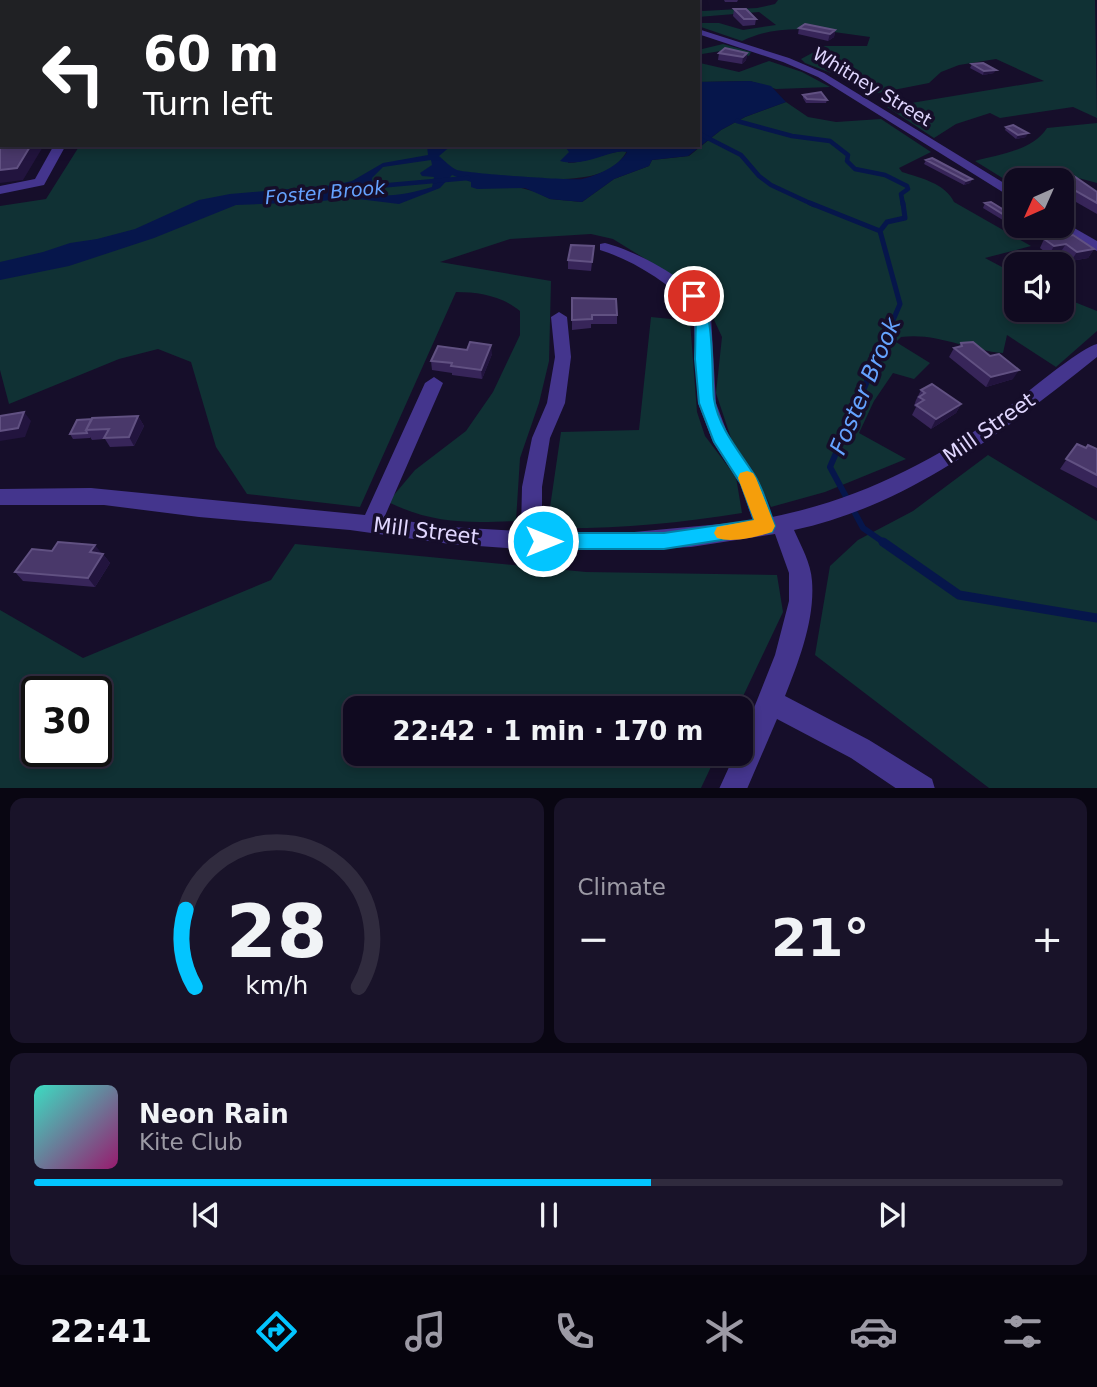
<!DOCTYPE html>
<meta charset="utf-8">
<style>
body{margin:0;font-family:"DejaVu Sans",sans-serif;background:#191329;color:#f1f3f6;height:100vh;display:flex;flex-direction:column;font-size:26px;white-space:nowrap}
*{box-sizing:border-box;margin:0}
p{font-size:23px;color:#9c9aa5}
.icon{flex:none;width:38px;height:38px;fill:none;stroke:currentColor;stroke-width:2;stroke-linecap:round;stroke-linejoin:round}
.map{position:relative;height:788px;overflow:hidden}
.drawer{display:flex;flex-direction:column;gap:10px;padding:10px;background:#090612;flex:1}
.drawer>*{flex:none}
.banner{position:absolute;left:0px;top:0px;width:700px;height:147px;box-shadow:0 4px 10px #0003,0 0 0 2px #302b3e;background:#202124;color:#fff;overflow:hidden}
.needle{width:46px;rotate:225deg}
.fabs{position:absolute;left:1004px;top:168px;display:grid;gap:14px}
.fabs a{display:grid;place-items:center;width:70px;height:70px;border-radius:14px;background:#100a20;box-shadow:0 4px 10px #0003,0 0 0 2px #302b3e;font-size:35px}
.speed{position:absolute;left:21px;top:676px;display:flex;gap:14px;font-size:35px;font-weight:700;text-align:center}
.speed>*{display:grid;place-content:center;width:91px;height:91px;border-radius:50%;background:#100a20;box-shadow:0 4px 10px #0003,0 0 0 2px #302b3e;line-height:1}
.speed .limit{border:4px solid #111;border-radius:10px;background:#fff;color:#111}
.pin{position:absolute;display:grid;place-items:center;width:60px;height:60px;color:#fff;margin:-30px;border:4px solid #fff;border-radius:50%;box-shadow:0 2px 7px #0007}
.me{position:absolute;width:77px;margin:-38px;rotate:90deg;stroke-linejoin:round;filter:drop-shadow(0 0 5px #0008)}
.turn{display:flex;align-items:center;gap:24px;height:147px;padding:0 28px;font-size:32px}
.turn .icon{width:91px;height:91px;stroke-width:2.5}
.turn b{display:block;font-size:49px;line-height:60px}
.big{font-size:52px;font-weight:700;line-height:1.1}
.drawer .card{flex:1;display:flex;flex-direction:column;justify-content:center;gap:10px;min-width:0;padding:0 24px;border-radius:14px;background:#191329}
.drawer .dial{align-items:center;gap:0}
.dial svg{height:182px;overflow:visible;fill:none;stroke:#302b3e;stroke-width:7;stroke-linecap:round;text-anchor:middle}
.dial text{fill:#f1f3f6;stroke:none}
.song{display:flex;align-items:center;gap:21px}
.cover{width:84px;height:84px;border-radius:10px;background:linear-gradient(135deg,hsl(170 70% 55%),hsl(320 70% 35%))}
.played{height:7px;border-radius:4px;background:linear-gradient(90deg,#03c5ff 60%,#302b3e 60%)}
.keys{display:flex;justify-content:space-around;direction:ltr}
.heat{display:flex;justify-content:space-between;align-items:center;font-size:38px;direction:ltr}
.drawer .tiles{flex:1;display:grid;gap:10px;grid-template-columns:1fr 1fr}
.card:last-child{grid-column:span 2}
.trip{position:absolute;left:343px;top:696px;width:410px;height:70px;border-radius:14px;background:#100a20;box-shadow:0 4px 10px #0003,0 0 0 2px #302b3e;font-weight:700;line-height:70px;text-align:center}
.menu{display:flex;height:112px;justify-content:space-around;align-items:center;background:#06040d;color:#9c9aa5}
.menu .icon{width:49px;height:49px}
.menu .on{color:#03c5ff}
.menu b{font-size:32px;color:#f1f3f6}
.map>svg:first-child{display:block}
</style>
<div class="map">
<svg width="1097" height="789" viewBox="0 0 1097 789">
<rect width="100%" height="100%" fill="#160e2a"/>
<path fill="#103134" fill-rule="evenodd" d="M778,0H1095L1097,118L1073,107L1000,118L990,113L956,124L934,138L887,107L1044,81L996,59L959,65L941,72L929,83L873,94L844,78L805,63L801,59L825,46H867L870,37C827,31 782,21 742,41L698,26V23H719L743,30L776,25L759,12L698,17V9L703,11L757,8L775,4Z
M723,44L751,52L749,56L727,50L702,54L700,63L739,72L769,61L802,72L830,87L776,89L750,81L698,82V50Z
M786,102L808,117L836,122L881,119L931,152L899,168L902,172C920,178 945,183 954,202L1031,246L985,258L1017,275V310H1062V297L1097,311V331L1056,367L1007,335L1003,353C968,350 936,332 901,337L896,342L930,363L914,379L893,373L874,401L859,433L906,459L825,492L771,507L752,469L733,444L716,393L722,337L702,294L613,239L591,234L510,239L440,262L551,281L549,361L539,403L520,458L516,521C468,523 433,524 388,502L415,470L466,431L493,392L520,335V311C502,296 479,292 456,292L360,507L247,494L216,447L191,362L158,349L119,359L9,404L0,370V206L46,199L80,145H566L573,149L568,163C586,163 616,149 627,151C611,180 575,178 547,180C536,180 525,184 514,186L536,192L550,199L582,202L614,179L649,166L652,160L689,156L721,130L745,117Z
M1097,123V183L1049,170L1009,182L975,161C1000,154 1032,151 1047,128Z
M651,317L690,321L697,412L705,436L736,477L742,513C674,524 616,529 547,528L561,432L639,430Z
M988,455L1097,521V788H989L815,655L830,566L858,540L913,511Z
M295,544L586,572L777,575L783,612L737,709H355V754H717L701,788H0V610L83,658L271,580ZM37,691H96V751H37Z"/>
<path fill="#06164b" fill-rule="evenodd" d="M750,81L771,86L786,102L745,117L721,130L688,156L652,160L649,166L614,179L582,202L550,199L525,188L477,189L471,187V182L452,175L440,188L399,204L350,198L312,202L236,205L154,238L69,266L0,280V262L43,252L70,243L97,239L135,229L199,200L230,194L335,185L352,181L383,163L428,155L427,145H452L439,156C445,161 450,167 457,170C464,173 573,181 582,179C597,176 620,165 627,152C611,148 587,168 560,161L569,152L564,145H698V82ZM431,160L432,165L420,173L422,176L434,177L432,187C411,193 390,198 368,194L374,190L372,178L383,167Z"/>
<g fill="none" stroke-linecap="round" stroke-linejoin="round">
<path stroke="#06164b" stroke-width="4.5" d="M737,121L792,136L830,141L848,155L847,161L855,169L885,175L907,186L908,189L901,194L903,205
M698,133L741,155L759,176L771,185L814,205
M367,187L468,178"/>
<path stroke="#06164b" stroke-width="5" d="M810,203L880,231L900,304L879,353
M880,231L887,222L905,218L903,203"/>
<path stroke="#06164b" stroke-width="6" d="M880,351L830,467L863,528L886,544"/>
<path stroke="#06164b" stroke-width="9" d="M883,542L959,595L1097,618"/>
<path fill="#44358d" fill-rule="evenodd" d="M256,0H264L254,2Z
M656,0H664L666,2H657Z
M698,29L789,58L824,73L1017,191V201L818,77L783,62L698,34Z
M0,35H2V41H0Z
M54,145H66L44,185L0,194V186L35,179Z
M1062,221L1097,241V251L1057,228L1056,226H1062Z
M605,243C636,251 702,284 711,316L716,403L730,440L759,482L772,517C857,500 931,463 1001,413C1021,398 1078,349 1097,344V357C1005,430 911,505 794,530C801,546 811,563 812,581C815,619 799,661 785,696L869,740L932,779L935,789H897L851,758L777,719L747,789H719L735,754H740V743L775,655L789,601V573L775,534L691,547L634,550L521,549L450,544L350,530L199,517L104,505H0V489L91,488L365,515L425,383L434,377L443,383L384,518L450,527L521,531L522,487L532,438L547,403L555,357L551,317L559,312L567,317L571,357L565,403L550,438L542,487V532H634L753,521L740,484L713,442L698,403L693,307C668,283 633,260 600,250V244Z"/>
</g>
<path fill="#372559" d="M724,0H738L737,2H725Z
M734,9L756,19L755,25L743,26L733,16Z
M799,28L835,30L834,37L828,41L798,34Z
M719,53H747L746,60L742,64L718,60Z
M972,64L994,73L983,75L970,68Z
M803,95L827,100L826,103H806L803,98Z
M1006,127L1026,137L1016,139L1005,130Z
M926,160L972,179L970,183L964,185L924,164Z
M1071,174L1097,192V214L1062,194V180H1050L1052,177Z
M985,203L1017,218V226H1029L1027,230L1021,231L983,208Z
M1044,239L1094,249L1088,258L1071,261L1060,253L1049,255L1040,248Z
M594,246L591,271L568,269V260Z
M572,298L617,315V324H591V328L572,330Z
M961,343L1013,379L986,387L949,357L954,348L959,347Z
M492,354L482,379L452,375V373L432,370L431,361Z
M921,390L961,404L956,413L931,429L912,415L916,407L914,406L916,400Z
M138,416L144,426L134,446L110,447L105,439L92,440L90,437V438L73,439L70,434Z
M1077,444L1085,448L1097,449V488L1060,469Z
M102,553L110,563L95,587L23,581L15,572Z"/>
<path fill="#22143e" d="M835,30L834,37L828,41L830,34Z
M747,53L746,60L742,64L743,57Z
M996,70L994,73L983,75L984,71Z
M1028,133L1026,137L1016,139L1018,135Z
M31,145H44L23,180L0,183V170Z
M972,179L970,183L964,185L966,181Z
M1029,226L1027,230L1021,231L1023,227Z
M1066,244L1060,253L1049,255L1054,246Z
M1094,249L1088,258L1071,261L1077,252Z
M491,345L492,354L482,379L481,370Z
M1019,370L1013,379L986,387L991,377Z
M961,404L956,413L931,429L936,419Z
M24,412L31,421L25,437L0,441V431Z
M138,416L144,426L134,446L129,437Z
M95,545L102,554L90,552Z
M103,554L110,563L95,587L88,578Z"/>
<path fill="#49386a" stroke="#615182" stroke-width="2" d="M734,9H746L756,19H744Z
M805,24L835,30L830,34L799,28Z
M725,48L747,53L743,57L719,53Z
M983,63L996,70L984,71L972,64Z
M821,92L827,100L807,99L803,95Z
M0,94H2V145H31L17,168L0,170Z
M1013,125L1028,133L1018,135L1006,127Z
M932,158L972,179L966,181L926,160Z
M1071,174L1097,192V203L1062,183V180H1058L1052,177Z
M991,202L1017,218V223L985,203Z
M1073,235L1094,249L1077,252L1066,244L1054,246L1044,239Z
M571,245L594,246L592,262L568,260Z
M572,298L616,299L617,315H592V319L572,320Z
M470,342L491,345L481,370L451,366L452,363L431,361L438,346L467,350Z
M973,342L990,356L999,354L1019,370L991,377L954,348L962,346L961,343Z
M932,384L961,404L936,419L916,405L924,400L919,397L925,393L921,390Z
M24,412L18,428L0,431V416Z
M138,416L129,437L104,438L109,429L86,430L92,418Z
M92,419L86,430L87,433L70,434L77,420Z
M1077,444L1086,448L1088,445L1097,449V475L1066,459Z
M58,542L95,545L90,552L103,554L88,578L15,572L32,549L52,551Z"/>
<path fill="#03c5ff" stroke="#0280a6" stroke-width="2" d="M694,292C716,299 711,377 714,399C719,429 740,452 755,476C764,491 769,510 775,526L772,532L664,549H543L537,547L534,541L537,535L543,533H664L754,520L741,484L714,442L699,403L695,359L696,316L687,296Z"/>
<path fill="#f59e0b" d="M747,471L753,473L756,478L775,526L772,532C757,537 732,543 717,538L714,533L717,527L754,520L738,478L740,473Z"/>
<g text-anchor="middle" stroke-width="7" stroke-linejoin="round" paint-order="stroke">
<g font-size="18" fill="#e1d7ff" stroke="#160e2a">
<text transform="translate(872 87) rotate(31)" y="6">Whitney Street</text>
</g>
<g font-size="19" font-style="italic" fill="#65a3ff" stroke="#160e2a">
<text transform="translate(325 192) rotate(-5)" y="7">Foster Brook</text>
</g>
<g font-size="21" fill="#e1d7ff" stroke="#160e2a">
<text transform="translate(989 428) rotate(-35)" y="7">Mill Street</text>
<text transform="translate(426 531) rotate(7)" y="7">Mill Street</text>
</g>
<g font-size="23" font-style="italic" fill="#65a3ff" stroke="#160e2a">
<text transform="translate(865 386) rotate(-67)" y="8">Foster Brook</text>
</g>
</g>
</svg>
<div class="fabs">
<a><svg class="needle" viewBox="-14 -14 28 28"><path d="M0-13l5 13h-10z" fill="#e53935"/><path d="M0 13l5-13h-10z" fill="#9c9aa5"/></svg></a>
<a><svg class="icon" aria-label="sound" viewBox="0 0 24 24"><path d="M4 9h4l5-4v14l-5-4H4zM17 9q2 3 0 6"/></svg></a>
</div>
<div class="speed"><div class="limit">30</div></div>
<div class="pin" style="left:694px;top:296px;background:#d93025"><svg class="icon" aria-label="arrive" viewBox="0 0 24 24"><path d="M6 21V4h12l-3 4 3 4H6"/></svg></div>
<svg class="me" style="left:543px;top:541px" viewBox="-20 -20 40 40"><circle r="17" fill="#03c5ff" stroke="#fff" stroke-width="3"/><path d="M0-11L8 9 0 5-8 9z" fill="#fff"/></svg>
<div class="trip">22:42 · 1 min · 170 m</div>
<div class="banner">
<div class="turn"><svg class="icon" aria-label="left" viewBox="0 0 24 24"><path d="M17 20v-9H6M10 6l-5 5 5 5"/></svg><div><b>60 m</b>Turn left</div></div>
</div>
</div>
<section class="drawer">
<div class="tiles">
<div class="card dial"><svg viewBox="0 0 100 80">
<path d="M14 69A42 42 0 1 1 86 69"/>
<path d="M14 69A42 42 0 0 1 10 35" stroke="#03c5ff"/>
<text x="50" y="56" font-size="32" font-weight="700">28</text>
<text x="50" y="72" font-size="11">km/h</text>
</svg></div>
<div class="card"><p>Climate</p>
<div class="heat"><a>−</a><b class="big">21°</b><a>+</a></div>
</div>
<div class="card">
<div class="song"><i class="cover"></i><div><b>Neon Rain</b><p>Kite Club</p></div></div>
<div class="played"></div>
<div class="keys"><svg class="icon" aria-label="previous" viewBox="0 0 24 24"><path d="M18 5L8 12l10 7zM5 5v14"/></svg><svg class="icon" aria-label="pause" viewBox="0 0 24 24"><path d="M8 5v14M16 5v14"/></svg><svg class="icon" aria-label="next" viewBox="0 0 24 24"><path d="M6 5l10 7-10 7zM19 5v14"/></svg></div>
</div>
</div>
</section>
<nav class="menu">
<b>22:41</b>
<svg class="icon on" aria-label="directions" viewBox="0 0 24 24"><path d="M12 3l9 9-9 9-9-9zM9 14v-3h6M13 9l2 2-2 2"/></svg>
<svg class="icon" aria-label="music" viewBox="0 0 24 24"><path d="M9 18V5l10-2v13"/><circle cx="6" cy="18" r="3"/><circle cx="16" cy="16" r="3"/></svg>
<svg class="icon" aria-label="phone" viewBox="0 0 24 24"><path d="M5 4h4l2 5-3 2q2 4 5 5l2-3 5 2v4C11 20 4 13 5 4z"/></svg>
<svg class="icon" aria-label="climate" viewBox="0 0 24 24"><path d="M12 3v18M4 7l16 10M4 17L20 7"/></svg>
<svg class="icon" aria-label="car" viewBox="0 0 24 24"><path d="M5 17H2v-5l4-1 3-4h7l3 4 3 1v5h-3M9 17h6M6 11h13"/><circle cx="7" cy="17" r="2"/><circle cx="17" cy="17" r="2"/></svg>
<svg class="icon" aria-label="filters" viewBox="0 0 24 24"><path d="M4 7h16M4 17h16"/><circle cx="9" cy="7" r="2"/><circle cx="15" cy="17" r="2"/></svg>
</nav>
